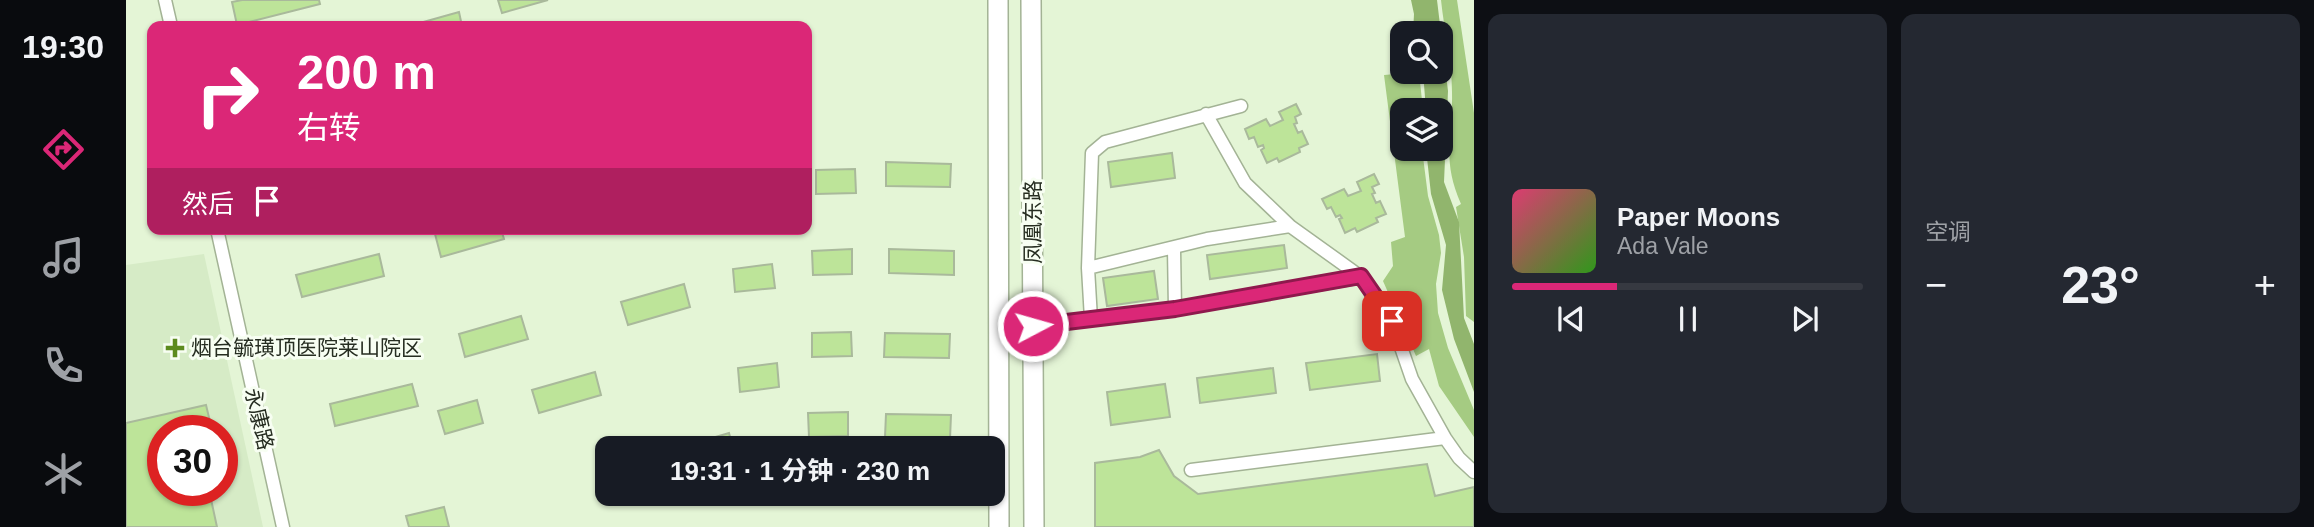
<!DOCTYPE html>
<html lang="zh">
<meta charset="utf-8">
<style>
body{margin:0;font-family:Arial,"Noto Sans SC",sans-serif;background:#242831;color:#f1f3f6;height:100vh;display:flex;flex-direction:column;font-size:26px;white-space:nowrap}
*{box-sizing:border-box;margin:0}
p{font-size:23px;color:#9ea1a6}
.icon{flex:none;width:38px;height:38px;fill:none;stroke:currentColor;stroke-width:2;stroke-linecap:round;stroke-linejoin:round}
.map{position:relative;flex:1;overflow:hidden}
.sheet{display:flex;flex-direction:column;gap:14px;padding:14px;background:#0d0f14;width:840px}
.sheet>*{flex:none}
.top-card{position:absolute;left:21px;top:21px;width:665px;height:214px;border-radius:14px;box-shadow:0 2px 5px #0004;background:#db2777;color:#fff;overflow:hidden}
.fabs{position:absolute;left:1264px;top:21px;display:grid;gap:14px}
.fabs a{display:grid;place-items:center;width:63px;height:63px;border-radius:14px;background:#171b24;box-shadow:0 2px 5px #0004;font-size:35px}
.speed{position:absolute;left:21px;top:415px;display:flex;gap:14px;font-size:35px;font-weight:700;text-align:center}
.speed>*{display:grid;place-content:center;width:91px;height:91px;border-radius:50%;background:#171b24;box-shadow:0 2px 5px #0004;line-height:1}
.speed .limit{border:10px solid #d22;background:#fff;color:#111}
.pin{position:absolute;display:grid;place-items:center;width:60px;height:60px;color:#fff;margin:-30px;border-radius:14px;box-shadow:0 4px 10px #0006}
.me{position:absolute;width:77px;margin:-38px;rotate:84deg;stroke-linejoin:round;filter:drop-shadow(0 0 5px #0008)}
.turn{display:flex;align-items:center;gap:24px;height:147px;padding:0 35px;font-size:32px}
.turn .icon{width:91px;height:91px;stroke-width:2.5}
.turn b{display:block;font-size:49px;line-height:60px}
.then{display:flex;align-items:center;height:66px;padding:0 35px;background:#0003;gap:14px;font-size:26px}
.big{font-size:52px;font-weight:700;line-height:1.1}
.sheet .card{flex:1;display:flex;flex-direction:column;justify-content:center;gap:10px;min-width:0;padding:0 24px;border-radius:14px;background:#242831}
.song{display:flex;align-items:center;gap:21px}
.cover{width:84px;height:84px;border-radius:10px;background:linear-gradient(135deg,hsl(340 70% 55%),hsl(110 70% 35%))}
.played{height:7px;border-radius:4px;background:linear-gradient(90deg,#db2777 30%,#363941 30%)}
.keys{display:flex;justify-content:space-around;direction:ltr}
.heat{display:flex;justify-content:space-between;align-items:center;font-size:38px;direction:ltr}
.sheet .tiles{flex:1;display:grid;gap:14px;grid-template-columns:repeat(2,1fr)}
.trip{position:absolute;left:469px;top:436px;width:410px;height:70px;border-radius:14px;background:#171b24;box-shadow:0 2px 5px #0004;font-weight:700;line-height:70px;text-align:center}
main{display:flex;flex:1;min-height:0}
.tab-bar{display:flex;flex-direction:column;width:126px;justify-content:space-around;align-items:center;background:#090b0e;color:#9ea1a6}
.tab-bar .icon{width:49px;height:49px}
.tab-bar .current{color:#db2777}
.tab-bar b{font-size:32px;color:#f1f3f6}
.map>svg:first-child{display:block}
</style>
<main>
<nav class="tab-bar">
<b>19:30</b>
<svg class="icon current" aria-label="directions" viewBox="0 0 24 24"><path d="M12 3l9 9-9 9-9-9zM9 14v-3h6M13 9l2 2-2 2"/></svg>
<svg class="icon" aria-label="music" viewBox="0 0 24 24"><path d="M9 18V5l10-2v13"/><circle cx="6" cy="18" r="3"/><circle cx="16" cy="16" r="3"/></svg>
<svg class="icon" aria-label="phone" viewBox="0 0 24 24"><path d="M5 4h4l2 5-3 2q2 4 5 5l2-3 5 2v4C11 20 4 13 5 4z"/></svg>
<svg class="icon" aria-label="climate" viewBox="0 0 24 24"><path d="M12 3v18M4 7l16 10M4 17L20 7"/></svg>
</nav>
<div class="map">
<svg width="1348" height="527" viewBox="0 0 1348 527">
<rect width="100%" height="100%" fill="#e4f5d6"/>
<path fill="#d6ebc6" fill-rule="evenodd" d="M78,254L137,527H0V265ZM37,430H96V490H37Z"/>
<path fill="#a5cb82" d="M1315,0H1331L1348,113V322L1340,316L1338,257L1330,207L1335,204C1315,158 1327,139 1326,92C1326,62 1318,30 1315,0Z
M1293,72L1297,110H1276V149H1296L1302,196L1313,235L1315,253L1310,284L1312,313L1322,348L1348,410V437L1313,386L1303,349L1290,356L1257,281L1267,266L1265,242L1279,237L1258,75Z"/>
<path fill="#91b56d" d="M1285,0H1311L1322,91L1318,182L1333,222L1338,318L1348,344V392L1328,339L1316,290L1320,245L1305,194L1300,149H1314V110H1300L1297,72H1314V33H1287L1288,14Z"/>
<path fill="#bde499" stroke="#a9b99b" stroke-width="2" d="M116,0H193L194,4L111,25L106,2Z
M372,0H422L376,13Z
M333,12L336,26H283Z
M1170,104L1175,114L1169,117L1171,123L1168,124L1172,133L1176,131L1182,144L1173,148L1174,152L1153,162L1151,158L1141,163L1135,150L1138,148L1137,145L1132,147L1128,137L1123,139L1119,129L1140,119L1144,126L1157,120L1153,112Z
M1046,153L1049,178L985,187L982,162Z
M760,162L825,164L824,187L760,186Z
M729,169L730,193L690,194V170Z
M1248,174L1253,184L1246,187L1249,193L1246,194L1250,203L1254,201L1260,214L1250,218L1252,222L1231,232L1229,228L1219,233L1213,219L1216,218L1214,215L1210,217L1205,207L1201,209L1196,199L1218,189L1222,196L1235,191L1231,182Z
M326,229H375L378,239L315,257L309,234Z
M1158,245L1161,268L1084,279L1081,255Z
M726,249V274L687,275L686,251Z
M763,249L828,251V275L763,273Z
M253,254L258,276L176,297L170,275Z
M646,264L649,288L609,292L607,269Z
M1028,271L1032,299L981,306L977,278Z
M558,284L564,307L502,325L495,302Z
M395,316L402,339L339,357L333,334Z
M725,332L726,356L686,357V333Z
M759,333L824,334L823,358L758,357Z
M1251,354L1254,381L1184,390L1180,363Z
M651,363L653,387L614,392L612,368Z
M1147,368L1150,393L1074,403L1071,378Z
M469,372L475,395L413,413L406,390Z
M286,384L292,406L209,426L204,404Z
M1039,384L1044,417L985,425L981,392Z
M351,400L357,423L319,434L312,411Z
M80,405L86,430H37V490H83L91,527H0V423Z
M722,412V436L683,437L682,413Z
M760,414L825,415L824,439L759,437Z
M603,433L607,448H552Z
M1033,450L1048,476L1072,494L1301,464L1309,496L1348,487V527H969V463L1014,457Z
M722,494H803V502L723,504Z
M318,507L323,527H283L280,516Z"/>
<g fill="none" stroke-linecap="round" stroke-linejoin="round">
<defs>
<path id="street" d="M39,0L45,26
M1164,226L1235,277
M91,229L157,527
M1048,249L1049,309
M962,268L1081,239L1164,226L1119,183L1080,114
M965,319L962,268L966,153L979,142L1115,106
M907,326L1049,309L1235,277L1266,321L1286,379L1319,438L1333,458L1348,472
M1065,470L1319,438"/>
<path id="secondary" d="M872,0L873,527
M905,0L908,527"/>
</defs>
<use href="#street" stroke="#a3b395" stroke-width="15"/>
<use href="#secondary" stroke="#a3b395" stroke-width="22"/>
<use href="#street" stroke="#fff" stroke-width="12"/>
<use href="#secondary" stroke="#fff" stroke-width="19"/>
</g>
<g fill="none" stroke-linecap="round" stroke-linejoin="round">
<defs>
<path id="route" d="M907,326L1049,309L1235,276L1266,321"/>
</defs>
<use href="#route" stroke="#8e194d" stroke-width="18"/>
<use href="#route" stroke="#db2777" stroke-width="12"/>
</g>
<path fill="#5c8b1e" stroke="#f7fef2" stroke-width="2.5" d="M45.5 337.5h7v7h7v7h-7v7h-7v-7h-7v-7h7z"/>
<g text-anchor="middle" stroke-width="6" stroke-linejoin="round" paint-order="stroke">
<g font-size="21" fill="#262d21" stroke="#f7fef2">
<text transform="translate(907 222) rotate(-90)" y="7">凤凰东路</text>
<text transform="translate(133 419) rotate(77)" y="7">永康路</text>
</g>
<g font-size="21" fill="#262d21" stroke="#f7fef2" text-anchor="start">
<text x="65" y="355">烟台毓璜顶医院莱山院区</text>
</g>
</g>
</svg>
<div class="fabs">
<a><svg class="icon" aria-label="search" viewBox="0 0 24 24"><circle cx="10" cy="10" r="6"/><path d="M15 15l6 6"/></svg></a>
<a><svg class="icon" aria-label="layers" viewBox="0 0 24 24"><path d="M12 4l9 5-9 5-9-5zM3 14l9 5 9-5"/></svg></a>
</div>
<div class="speed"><div class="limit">30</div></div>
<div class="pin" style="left:1266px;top:321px;background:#d93025"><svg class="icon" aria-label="arrive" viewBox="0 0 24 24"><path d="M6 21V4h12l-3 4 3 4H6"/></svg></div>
<svg class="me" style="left:907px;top:326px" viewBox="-20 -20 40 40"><circle r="17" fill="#db2777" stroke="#fff" stroke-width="3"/><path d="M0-11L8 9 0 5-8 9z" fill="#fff"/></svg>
<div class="trip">19:31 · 1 分钟 · 230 m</div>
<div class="top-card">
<div class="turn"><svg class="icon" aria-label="right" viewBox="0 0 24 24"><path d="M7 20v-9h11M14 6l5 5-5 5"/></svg><div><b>200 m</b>右转</div></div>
<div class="then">然后<svg class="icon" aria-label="arrive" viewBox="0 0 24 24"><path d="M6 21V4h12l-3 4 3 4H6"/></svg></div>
</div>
</div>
<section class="sheet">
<div class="tiles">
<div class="card">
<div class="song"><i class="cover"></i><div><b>Paper Moons</b><p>Ada Vale</p></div></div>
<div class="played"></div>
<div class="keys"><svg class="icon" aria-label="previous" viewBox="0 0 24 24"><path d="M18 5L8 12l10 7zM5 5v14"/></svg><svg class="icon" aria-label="pause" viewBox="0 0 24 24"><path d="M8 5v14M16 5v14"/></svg><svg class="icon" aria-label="next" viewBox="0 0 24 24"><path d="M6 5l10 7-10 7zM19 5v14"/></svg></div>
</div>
<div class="card"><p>空调</p>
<div class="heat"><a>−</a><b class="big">23°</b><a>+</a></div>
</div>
</div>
</section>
</main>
